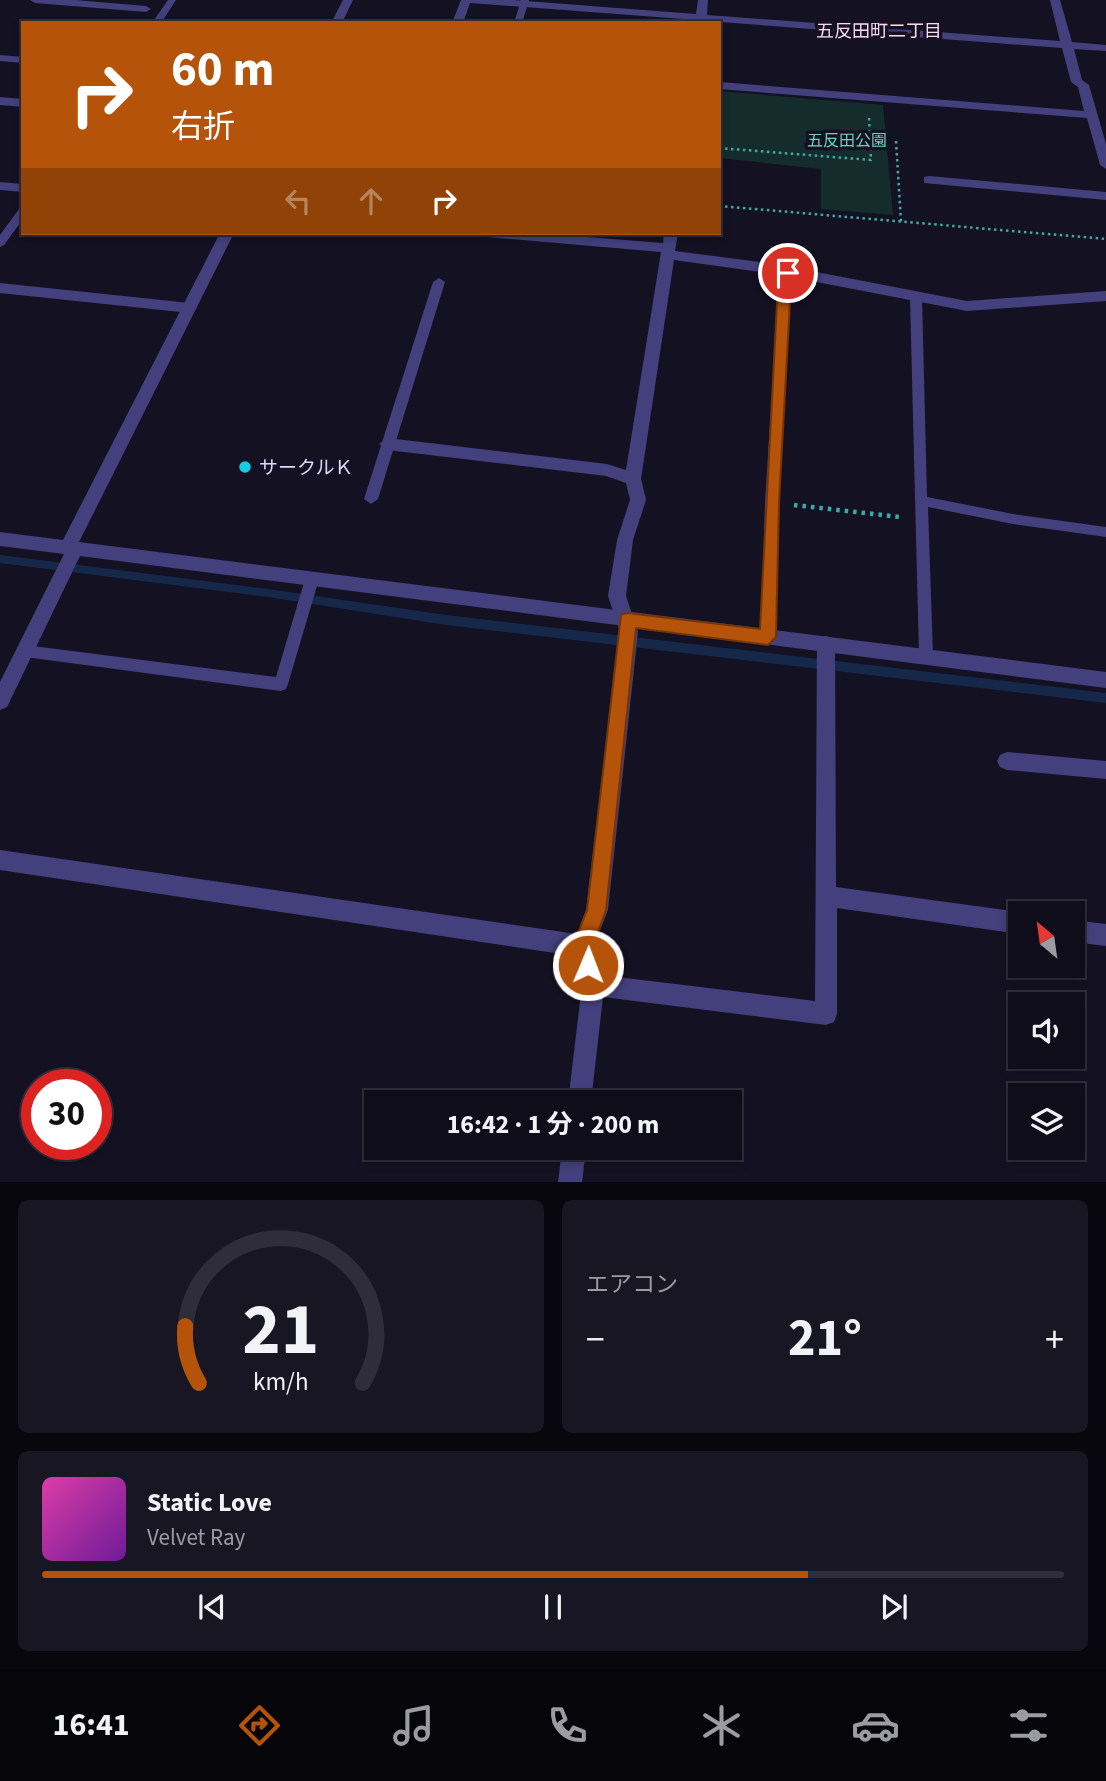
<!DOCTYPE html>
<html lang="ja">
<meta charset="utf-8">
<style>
body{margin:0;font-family:"Source Sans 3","Noto Sans JP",sans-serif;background:#181623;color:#f1f3f6;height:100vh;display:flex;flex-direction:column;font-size:26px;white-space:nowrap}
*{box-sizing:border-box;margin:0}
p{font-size:23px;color:#9b9ca2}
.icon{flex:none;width:38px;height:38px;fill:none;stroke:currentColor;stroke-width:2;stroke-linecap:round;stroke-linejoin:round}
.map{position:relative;height:1182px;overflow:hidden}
.side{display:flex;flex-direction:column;gap:18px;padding:18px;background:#08070e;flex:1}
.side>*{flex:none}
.banner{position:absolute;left:21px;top:21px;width:700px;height:214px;border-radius:0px;box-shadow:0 4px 10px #0003,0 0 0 2px #2f2d39;background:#b45309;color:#fff;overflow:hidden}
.needle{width:46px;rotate:331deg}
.controls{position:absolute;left:1008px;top:901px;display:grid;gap:14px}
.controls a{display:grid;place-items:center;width:77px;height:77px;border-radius:0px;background:#0f0d1a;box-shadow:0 4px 10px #0003,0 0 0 2px #2f2d39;font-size:35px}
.speed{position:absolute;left:21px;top:1069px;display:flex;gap:14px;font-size:35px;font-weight:700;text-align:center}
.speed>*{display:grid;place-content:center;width:91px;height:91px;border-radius:50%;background:#0f0d1a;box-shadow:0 4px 10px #0003,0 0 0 2px #2f2d39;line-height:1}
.speed .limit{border:10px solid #d22;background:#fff;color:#111}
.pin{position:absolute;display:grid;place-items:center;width:60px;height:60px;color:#fff;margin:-30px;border:4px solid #fff;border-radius:50%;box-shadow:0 2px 7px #0007}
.me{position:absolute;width:77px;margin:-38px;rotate:1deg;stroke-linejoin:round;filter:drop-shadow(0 0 5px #0008)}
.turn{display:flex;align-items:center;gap:24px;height:147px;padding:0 35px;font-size:32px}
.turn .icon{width:91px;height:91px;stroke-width:2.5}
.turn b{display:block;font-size:49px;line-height:60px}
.lanes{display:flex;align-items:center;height:66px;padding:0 35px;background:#0003;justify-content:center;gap:35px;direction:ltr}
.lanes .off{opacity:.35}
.big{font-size:52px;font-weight:700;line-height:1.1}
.side .card{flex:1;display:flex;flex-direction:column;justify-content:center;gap:10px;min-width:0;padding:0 24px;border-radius:10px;background:#181623}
.side .dial{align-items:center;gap:0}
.dial svg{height:182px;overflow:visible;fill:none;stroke:#2f2d39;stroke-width:7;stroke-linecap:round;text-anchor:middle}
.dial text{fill:#f1f3f6;stroke:none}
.song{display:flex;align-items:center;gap:21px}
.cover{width:84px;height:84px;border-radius:10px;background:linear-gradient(135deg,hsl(320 70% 55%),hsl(280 70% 35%))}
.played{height:7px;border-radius:4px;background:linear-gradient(90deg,#b45309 75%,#2f2d39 75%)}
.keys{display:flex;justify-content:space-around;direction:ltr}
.heat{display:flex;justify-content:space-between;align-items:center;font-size:38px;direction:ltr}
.side .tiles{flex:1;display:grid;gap:18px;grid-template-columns:1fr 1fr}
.card:last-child{grid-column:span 2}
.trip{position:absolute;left:364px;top:1090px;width:378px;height:70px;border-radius:0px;background:#0f0d1a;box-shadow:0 4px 10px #0003,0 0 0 2px #2f2d39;font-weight:700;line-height:70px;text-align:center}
.dock{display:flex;height:112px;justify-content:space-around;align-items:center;background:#06050a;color:#9b9ca2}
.dock .icon{width:49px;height:49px}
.dock .on{color:#b45309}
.dock b{font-size:32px;color:#f1f3f6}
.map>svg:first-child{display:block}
</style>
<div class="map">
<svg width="1106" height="1183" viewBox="0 0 1106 1183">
<rect width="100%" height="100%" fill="#141123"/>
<path fill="#142c2c" d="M719,91L883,105L893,215L821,209V169L719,158Z"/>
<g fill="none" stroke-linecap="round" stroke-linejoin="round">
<path fill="#152849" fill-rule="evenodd" d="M0,555L268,589L446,615L1106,693V703L446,625L268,597L0,563Z"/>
<path stroke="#3baba7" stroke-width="2.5" stroke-dasharray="2.5 3.5" stroke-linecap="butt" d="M896,141L901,222
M719,148L871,160L869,117
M719,206L1106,239"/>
<path stroke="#3baba7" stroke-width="4.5" stroke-dasharray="3.5 5" stroke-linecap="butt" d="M794,505L900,517"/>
<path fill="#44407d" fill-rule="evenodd" d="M168,0H176L161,23H152Z
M521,0H529L522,23H514Z
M23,208V219L4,245L0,247V235L19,209Z
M788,269L794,273L791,284L779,502L775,637L773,641L768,643L763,641L761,637L765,502L779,284L782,273Z
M439,278L445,282L378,499L371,504L364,499L433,282Z
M916,293L922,297L927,497L1013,514L1106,527V537L1013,524L928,507L933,656L931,661L926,662L921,661L919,656L910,297Z
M312,573L317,575L319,579L288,684L286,689L281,691L25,657L20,656L18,651L20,646L25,645L276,677L305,579L307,575Z"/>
<path fill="#44407d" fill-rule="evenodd" d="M30,0H75L146,6L151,9L146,12L35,3Z
M461,0H513L696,14L698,0H708L707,15L1060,41L1050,0H1060L1072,42L1106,45V51L1074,49L1082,80L1089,85L1106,144V169L1100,165L1087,118L719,89V82L1084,111L1078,87L1071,82L1062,48L707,21L696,23V20L470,3L463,23H452Z
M0,55L23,57V63L0,61Z
M0,97L23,99V107L0,105Z
M929,176L1106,192V200L924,183V177Z
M0,182L23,184V192L0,190Z
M480,233H537L663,243L664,233H678L675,251L775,264L967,301L1106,291V301L967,311L775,274L674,260L641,479L646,500L633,540L626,596L638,632L608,910L594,946L601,975L815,1001L817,644L820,638L826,636L832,638L835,644L836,887L1020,912L1023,914H1020V934L837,908V1014L834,1022L826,1025L603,997L591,1102H568L582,985L575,956L0,870V850L577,934L586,910L620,632L608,596L617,540L630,500L626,483L606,476L387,450L379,444L387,438L607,464L626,470L661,252L487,237Z
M0,283L190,303L197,308L190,313L0,293Z
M1007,752L1106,761V779L1007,770L1000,767L997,761L1000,755Z
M1073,920L1106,924V946L1073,942Z
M562,1148H586L582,1183H558Z"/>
<path fill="#44407d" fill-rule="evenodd" d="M343,0H353L342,23H331Z
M220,233H234L79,542L1106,672V688L80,556L7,707L0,710V682L64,554L0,546V532L63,540Z"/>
</g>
<path fill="#b45309" stroke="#753606" stroke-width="2" d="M788,269L794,273L791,284L779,502L776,637L768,645L636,628L606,910L593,946L598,965L595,972L588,975L581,972L573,946L587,910L621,615L627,613L760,629L778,284L784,270Z"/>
<circle fill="#16cde7" stroke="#141123" stroke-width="2.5" cx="245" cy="467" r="7"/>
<g text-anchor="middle" stroke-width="7" stroke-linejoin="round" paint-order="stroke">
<g font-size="16" fill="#69d4bc" stroke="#141123">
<text x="847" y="146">五反田公園</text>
</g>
<g font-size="18" fill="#fbd8ee" stroke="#141123">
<text x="879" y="37">五反田町二丁目</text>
</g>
<g font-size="19" fill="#dcd7fb" stroke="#141123" text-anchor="start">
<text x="259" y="474">サークルＫ</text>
</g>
</g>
</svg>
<div class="controls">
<a><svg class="needle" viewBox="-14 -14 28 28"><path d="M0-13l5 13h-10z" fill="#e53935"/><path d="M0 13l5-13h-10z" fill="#9b9ca2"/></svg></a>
<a><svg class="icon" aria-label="sound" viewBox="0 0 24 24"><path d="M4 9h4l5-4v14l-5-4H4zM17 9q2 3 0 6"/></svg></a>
<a><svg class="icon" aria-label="layers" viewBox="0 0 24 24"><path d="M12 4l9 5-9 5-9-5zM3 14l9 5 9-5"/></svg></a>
</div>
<div class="speed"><div class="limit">30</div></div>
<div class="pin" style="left:788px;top:273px;background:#d93025"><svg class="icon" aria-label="arrive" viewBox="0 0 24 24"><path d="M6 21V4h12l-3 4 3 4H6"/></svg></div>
<svg class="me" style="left:588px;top:965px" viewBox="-20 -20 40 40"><circle r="17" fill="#b45309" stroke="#fff" stroke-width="3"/><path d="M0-11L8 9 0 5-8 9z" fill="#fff"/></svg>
<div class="trip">16:42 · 1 分 · 200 m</div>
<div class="banner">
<div class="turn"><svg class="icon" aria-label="right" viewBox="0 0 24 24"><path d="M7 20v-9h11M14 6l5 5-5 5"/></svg><div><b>60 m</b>右折</div></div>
<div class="lanes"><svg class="icon off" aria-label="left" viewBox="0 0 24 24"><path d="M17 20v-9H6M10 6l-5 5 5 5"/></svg><svg class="icon off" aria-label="ahead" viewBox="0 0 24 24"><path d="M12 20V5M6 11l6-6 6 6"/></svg><svg class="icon" aria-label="right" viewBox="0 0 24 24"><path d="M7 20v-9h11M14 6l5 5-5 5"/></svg></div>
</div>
</div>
<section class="side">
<div class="tiles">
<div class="card dial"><svg viewBox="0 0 100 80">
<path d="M14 69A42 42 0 1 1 86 69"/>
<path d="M14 69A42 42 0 0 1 8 44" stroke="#b45309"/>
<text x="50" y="56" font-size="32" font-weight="700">21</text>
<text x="50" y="72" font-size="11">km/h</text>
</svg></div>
<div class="card"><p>エアコン</p>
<div class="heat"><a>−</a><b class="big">21°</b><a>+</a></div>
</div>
<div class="card">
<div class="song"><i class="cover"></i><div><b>Static Love</b><p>Velvet Ray</p></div></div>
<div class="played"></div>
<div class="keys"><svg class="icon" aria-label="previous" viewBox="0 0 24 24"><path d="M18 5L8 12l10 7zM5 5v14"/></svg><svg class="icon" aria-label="pause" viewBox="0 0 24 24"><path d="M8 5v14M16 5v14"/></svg><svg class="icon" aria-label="next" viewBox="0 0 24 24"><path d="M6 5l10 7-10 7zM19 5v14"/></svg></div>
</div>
</div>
</section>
<nav class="dock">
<b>16:41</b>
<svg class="icon on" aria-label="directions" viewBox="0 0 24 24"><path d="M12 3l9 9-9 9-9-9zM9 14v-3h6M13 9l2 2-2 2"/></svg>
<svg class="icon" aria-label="music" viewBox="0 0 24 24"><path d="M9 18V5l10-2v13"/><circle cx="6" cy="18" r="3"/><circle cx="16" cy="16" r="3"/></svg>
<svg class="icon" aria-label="phone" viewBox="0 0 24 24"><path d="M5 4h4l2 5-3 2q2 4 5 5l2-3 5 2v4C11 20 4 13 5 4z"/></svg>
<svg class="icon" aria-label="climate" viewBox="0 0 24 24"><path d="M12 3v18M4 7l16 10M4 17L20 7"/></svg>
<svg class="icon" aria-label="car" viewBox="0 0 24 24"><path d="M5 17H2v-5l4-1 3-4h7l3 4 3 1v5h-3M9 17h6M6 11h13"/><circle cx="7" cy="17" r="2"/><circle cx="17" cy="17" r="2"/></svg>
<svg class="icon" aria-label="filters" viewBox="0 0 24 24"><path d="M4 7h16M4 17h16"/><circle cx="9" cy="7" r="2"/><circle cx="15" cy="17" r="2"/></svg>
</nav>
